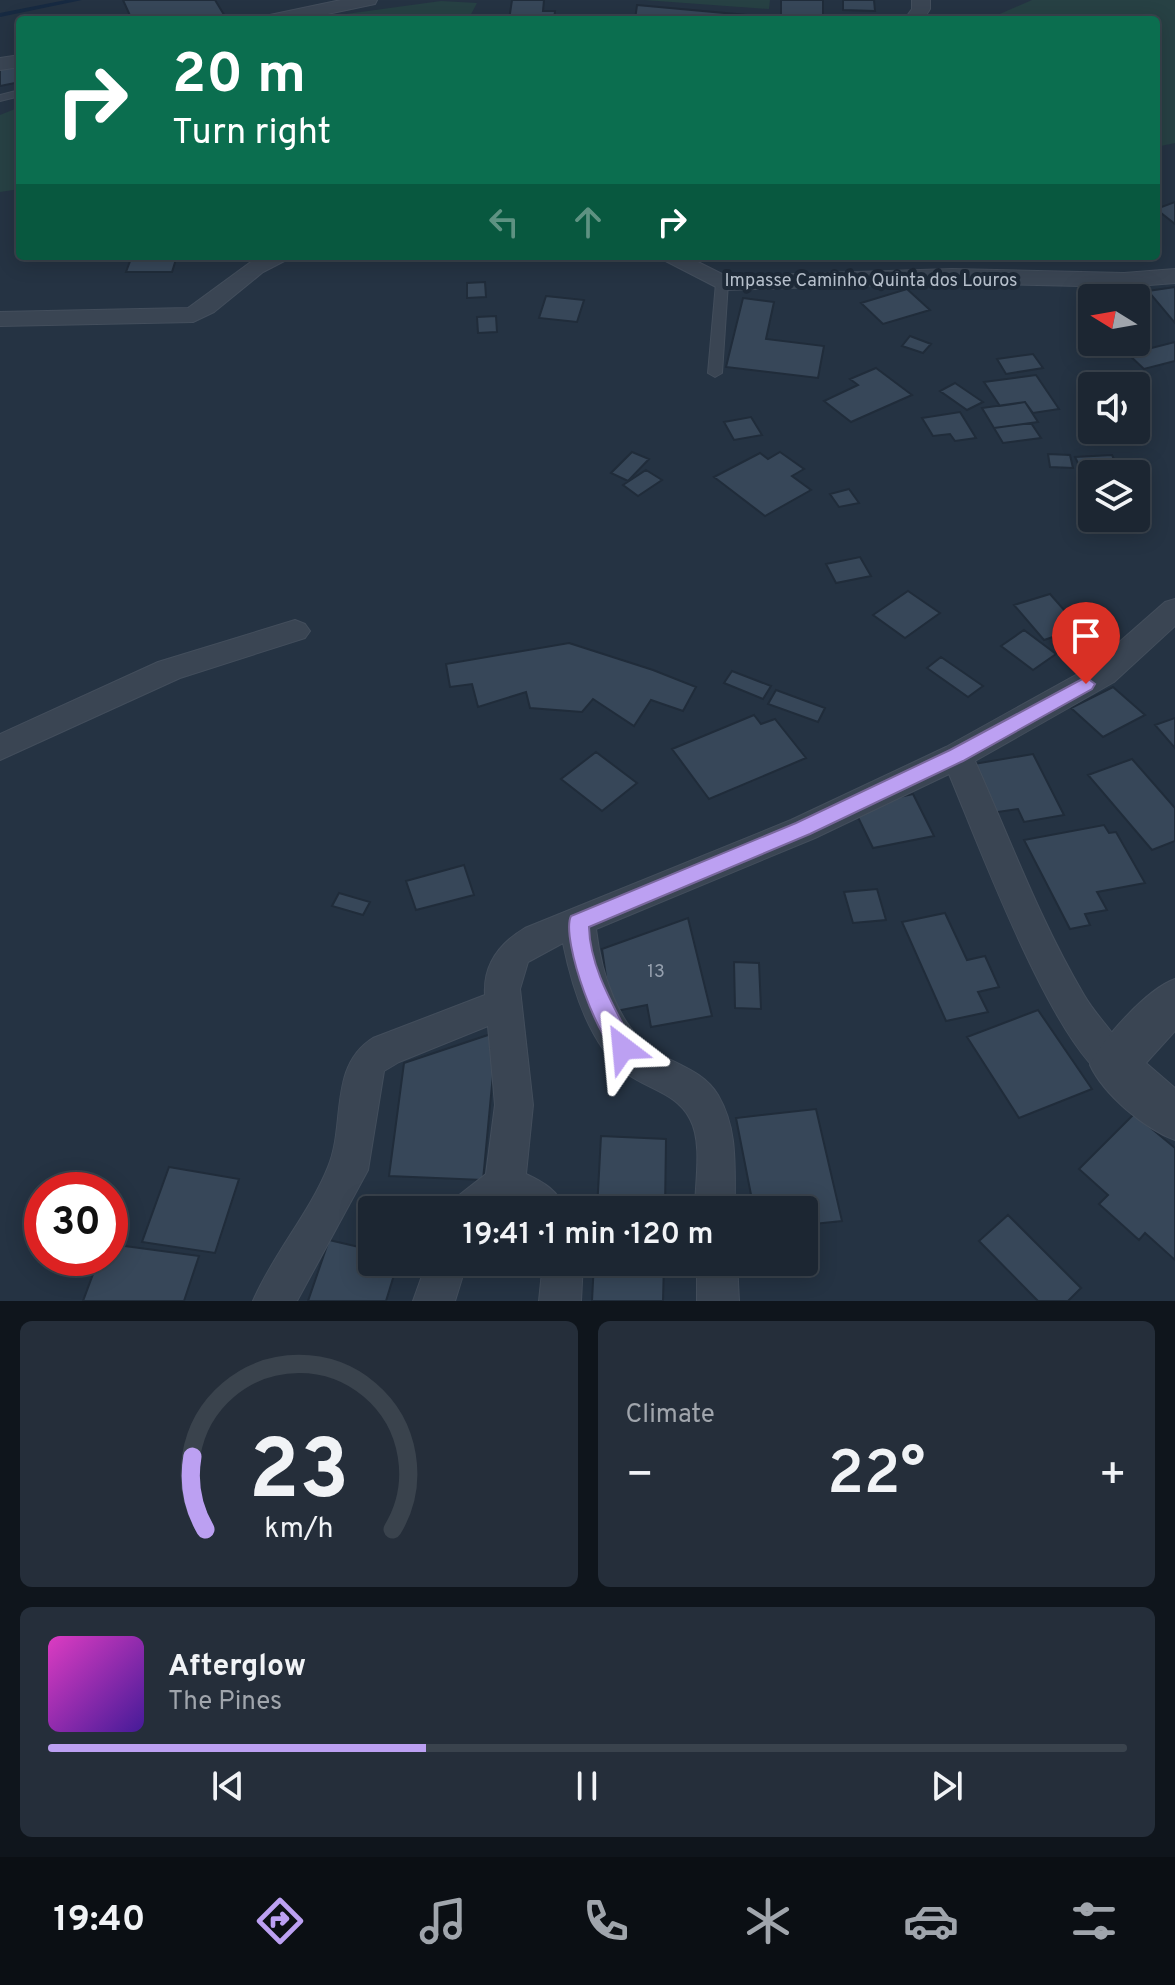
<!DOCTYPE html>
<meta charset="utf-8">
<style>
body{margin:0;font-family:Overpass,sans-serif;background:#252e3a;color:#f1f3f6;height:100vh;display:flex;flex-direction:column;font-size:30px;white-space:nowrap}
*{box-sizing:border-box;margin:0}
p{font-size:26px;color:#a0a5ac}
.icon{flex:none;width:44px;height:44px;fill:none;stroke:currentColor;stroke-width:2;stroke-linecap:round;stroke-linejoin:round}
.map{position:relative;height:1301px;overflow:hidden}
.details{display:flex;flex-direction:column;gap:20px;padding:20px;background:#0f151c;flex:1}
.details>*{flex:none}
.banner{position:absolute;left:16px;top:16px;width:1144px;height:244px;border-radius:8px;box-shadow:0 4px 20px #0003,0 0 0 2px #3a434d;background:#0b6e4f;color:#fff;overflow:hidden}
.needle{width:52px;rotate:281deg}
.buttons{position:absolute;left:1078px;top:284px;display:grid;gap:16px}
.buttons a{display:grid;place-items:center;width:72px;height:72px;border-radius:8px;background:#1c2632;box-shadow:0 4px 20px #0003,0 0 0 2px #3a434d;font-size:40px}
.speed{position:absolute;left:24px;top:1172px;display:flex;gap:16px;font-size:40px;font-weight:700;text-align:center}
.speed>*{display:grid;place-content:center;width:104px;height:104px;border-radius:50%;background:#1c2632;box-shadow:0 4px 20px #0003,0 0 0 2px #3a434d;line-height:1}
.speed .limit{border:12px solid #d22;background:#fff;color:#111}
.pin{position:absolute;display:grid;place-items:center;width:68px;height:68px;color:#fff;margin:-82px -34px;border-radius:50% 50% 50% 0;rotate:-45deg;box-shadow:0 0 8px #0007}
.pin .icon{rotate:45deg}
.me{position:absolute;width:88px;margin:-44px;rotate:331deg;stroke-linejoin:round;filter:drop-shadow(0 0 6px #0008)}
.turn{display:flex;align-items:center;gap:28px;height:168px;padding:0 24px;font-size:36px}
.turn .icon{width:104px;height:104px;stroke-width:2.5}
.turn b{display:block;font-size:56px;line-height:68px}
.lanes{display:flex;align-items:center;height:76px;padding:0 24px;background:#0003;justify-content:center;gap:40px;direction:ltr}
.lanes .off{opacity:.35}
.big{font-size:60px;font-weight:600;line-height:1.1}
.details .card{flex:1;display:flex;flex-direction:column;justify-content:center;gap:12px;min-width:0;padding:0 28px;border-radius:12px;background:#252e3a}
.details .dial{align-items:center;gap:0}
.dial svg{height:208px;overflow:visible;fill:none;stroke:#3a434d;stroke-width:7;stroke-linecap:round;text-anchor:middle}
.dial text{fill:#f1f3f6;stroke:none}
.song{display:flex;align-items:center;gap:24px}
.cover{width:96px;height:96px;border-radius:12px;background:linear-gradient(135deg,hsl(310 70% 55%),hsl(260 70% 35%))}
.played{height:8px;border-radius:4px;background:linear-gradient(90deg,#bca0f2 35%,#3a434d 35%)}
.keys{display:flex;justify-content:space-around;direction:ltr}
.heat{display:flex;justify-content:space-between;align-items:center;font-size:44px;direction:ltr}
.details .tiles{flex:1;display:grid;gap:20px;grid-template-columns:1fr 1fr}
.card:last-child{grid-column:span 2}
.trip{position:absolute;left:358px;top:1196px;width:460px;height:80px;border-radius:8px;background:#1c2632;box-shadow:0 4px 20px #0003,0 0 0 2px #3a434d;font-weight:600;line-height:80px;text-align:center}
.dock{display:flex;height:128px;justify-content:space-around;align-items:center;background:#0b0f14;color:#a0a5ac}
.dock .icon{width:56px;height:56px}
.dock .on{color:#bca0f2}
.dock b{font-size:36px;color:#f1f3f6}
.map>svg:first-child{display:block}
</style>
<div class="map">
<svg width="1175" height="1301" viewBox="0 0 1175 1301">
<rect width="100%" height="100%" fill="#253343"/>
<path fill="#274144" d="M644,0H770L769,9Z
M1032,0H1175V143L1156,147V20H986Z
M441,1L477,3L468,20H302Z
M20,107V189L0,192V115Z"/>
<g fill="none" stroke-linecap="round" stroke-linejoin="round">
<path fill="#172a42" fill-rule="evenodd" d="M66,0H82L0,17V13Z"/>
</g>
<path fill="#374759" stroke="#202c3a" stroke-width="2" d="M123,0H215L226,18L132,20Z
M512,0H544L543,11H555L554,20H509Z
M781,0H823V20L781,18Z
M843,0H874L875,11L843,10Z
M637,5L757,16L756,20H635Z
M20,64V82L0,86V68Z
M1175,202V224L1156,209Z
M132,256H177L172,272H126Z
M485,282L486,297L467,298V283Z
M1175,287V323L1148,291Z
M907,289L930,310L883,324L861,303Z
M546,296L584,300L577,322L539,318Z
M743,298L774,302L766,339L824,346L818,378L726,367Z
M496,316L497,332L478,333L477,317Z
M910,336L931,344L923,353L902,346Z
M1175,342V361L1144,369L1128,354Z
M1033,354L1043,368L1006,374L997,359Z
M876,368L912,395L851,422L824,401L858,385L850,379Z
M1036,375L1059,409L1033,413L1025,402L1000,406L984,382Z
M955,383L983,402L967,410L940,391Z
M1025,402L1038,422L994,428L982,408Z
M960,412L976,438L955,441L950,434L933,436L922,418Z
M751,417L762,435L734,440L724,422Z
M1031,423L1041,438L1003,443L994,428Z
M632,452L649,459L628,481L611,473Z
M780,452L804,469L792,476L811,490L765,516L714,477L760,453L768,459Z
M1048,454L1070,455L1073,468L1050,467Z
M1112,455L1121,474H1092L1090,488L1075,457Z
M646,470L662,480L638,496L623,485Z
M849,489L859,503L839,507L830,494Z
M860,557L871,576L836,583L826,564Z
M908,591L940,613L905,638L873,615Z
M1050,594L1080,628L1044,640L1014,605Z
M1024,630L1056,654L1033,670L1001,646Z
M569,643L653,670L696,687L683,711L651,700L634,726L593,699L582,712L530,708L526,692L478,707L472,684L450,687L446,664Z
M941,657L983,686L968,697L927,668Z
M732,671L771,686L763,699L724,683Z
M1113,687L1145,715L1103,737L1071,708Z
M776,690L825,708L818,722L768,704Z
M754,715L761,724L775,719L806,758L709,799L672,749Z
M1175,718V748L1155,725Z
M596,752L637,783L602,811L561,779Z
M1033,754L1064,815L1024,822L1018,809L991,813L968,765Z
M1132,759L1175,808V841L1152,850L1088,775Z
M913,794L934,836L873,848L853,807Z
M1104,825L1109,833L1116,832L1145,883L1097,892L1107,910L1085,914L1090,925L1070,929L1024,840Z
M464,865L474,895L416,910L406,881Z
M877,889L886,920L853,923L844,892Z
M339,893L370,902L363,915L332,906Z
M945,913L967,960L985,956L999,987L978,992L988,1012L946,1021L902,922Z
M688,918L712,1016L651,1027L647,1005L611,1012L602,949Z
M734,962L759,963L761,1009L735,1008Z
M1038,1010L1092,1089L1019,1118L967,1037Z
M497,1032L483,1180L389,1176L404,1063Z
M816,1109L842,1221L804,1225V1210H754L736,1118Z
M1134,1114L1175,1148V1260L1145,1233L1139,1240L1099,1204L1108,1195L1079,1169Z
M601,1136L666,1139L665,1210H597Z
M169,1167L239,1179L215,1253L142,1242Z
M1008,1215L1081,1288L1068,1301H1038L979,1241Z
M329,1240L372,1250V1262H398L386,1301H308Z
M110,1244L199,1256L184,1301H83L99,1258H110Z
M594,1262H664L663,1301H592Z"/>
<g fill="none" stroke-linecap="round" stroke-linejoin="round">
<defs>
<path id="service" d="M20,90V96L0,101V95Z
M722,279L728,283L722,373L715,377L708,373L716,283Z"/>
<path id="minor" d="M341,0H377L375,4L299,20H263L265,16Z
M912,0H930V9L923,20H904L912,9Z
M20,55V67L0,70V58Z
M259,256H294L263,272L214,312L193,322L0,326V312L188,308Z
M656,256H686L726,276L952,269L1124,273L1175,269V283L1124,287L952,283L722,290Z
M1175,599V626L1114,682L975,761C1010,839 1040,921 1084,995C1098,1019 1121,1039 1133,1065L1127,1077L1114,1082C1058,1061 975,835 949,774L815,838L596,929C601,972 618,1030 658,1053C680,1066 704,1072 718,1095C739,1131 734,1170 735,1210H695C695,1183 703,1143 690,1119C677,1093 647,1089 626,1073C589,1045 572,987 563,943L528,962L520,989L533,1105L526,1174C545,1183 557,1190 566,1210H517L508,1206L503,1210H452L458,1196L486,1174L495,1105L488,1026L399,1062L384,1071L368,1170L297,1301H253C273,1254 309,1214 328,1167C346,1125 328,1066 373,1038L485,995C483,964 500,943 525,928L791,820L946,747L1092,666L1165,602Z
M295,620L305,624L310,631L305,638L180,678L0,760V734L158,662Z
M427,1262H467L455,1301H413Z
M543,1262H583L581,1301H539Z
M697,1262H737L739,1301H697Z"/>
<path id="tertiary" d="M1175,979V1031L1146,1063L1175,1088V1140C1145,1129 1104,1095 1090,1065C1103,1038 1147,989 1175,979Z"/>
</defs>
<use href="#service" stroke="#434e5c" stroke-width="2"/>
<use href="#minor" stroke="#434e5c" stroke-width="2"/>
<use href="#tertiary" stroke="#434e5c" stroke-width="2"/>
<use href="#service" fill="#3a4553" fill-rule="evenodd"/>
<use href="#minor" fill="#3a4553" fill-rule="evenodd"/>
<use href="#tertiary" fill="#3a4553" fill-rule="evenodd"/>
</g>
<path fill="#bca0f2" stroke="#7a689d" stroke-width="2" d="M1086,677L1095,684L1092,689L963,761L810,834L589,927C590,970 617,1011 635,1048L631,1055L623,1058C600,1050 560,938 571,916L796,823L950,750Z"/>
<g text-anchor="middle" stroke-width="8" stroke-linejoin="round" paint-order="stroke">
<g font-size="18" fill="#b7c0cc" stroke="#1e2a38">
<text x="871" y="286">Impasse Caminho Quinta dos Louros</text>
</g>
<g font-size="18" fill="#95a0ae">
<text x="656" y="977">13</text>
</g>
</g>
</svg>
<div class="buttons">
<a><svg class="needle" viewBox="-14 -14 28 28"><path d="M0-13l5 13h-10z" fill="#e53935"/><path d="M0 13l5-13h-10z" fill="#a0a5ac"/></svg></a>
<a><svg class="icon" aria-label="sound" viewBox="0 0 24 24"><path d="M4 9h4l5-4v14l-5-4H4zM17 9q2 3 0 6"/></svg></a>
<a><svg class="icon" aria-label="layers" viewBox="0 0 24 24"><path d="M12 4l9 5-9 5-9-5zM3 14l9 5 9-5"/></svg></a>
</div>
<div class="speed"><div class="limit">30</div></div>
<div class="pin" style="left:1086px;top:684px;background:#d93025"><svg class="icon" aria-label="arrive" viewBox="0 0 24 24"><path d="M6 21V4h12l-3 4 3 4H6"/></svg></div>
<svg class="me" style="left:623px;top:1048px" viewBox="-20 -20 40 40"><path d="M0-17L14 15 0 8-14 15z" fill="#bca0f2" stroke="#fff" stroke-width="4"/></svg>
<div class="trip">19:41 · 1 min · 120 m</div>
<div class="banner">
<div class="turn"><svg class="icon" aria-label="right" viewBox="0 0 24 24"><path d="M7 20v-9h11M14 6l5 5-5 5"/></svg><div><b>20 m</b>Turn right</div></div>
<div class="lanes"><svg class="icon off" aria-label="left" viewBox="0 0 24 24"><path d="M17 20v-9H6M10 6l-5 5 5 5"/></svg><svg class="icon off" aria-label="ahead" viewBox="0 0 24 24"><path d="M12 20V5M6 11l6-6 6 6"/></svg><svg class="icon" aria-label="right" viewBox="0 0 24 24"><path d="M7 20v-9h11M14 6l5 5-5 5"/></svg></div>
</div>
</div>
<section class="details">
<div class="tiles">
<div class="card dial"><svg viewBox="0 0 100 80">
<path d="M14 69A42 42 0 1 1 86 69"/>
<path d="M14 69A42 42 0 0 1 9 41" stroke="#bca0f2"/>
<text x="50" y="56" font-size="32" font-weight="700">23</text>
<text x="50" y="72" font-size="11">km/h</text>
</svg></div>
<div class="card"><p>Climate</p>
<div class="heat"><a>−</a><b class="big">22°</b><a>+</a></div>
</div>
<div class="card">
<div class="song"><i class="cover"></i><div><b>Afterglow</b><p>The Pines</p></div></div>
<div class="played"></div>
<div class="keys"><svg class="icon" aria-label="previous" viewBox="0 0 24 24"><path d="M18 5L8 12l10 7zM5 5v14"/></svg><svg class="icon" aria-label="pause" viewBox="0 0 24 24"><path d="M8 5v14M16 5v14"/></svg><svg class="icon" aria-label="next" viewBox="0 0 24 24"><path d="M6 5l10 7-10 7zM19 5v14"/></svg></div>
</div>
</div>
</section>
<nav class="dock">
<b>19:40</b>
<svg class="icon on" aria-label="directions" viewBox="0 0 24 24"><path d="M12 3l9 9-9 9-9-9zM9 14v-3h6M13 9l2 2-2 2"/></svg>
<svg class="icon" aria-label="music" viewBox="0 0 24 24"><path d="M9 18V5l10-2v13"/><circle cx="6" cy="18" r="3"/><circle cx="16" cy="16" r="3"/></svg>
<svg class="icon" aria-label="phone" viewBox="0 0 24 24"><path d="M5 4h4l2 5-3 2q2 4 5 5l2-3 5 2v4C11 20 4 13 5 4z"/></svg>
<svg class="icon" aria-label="climate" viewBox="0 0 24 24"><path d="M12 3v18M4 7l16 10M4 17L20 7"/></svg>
<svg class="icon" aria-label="car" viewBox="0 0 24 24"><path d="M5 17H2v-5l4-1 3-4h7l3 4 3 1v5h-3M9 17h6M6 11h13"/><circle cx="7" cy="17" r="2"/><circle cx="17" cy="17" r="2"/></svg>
<svg class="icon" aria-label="filters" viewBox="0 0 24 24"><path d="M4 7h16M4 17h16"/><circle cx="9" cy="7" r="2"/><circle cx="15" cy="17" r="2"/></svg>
</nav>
